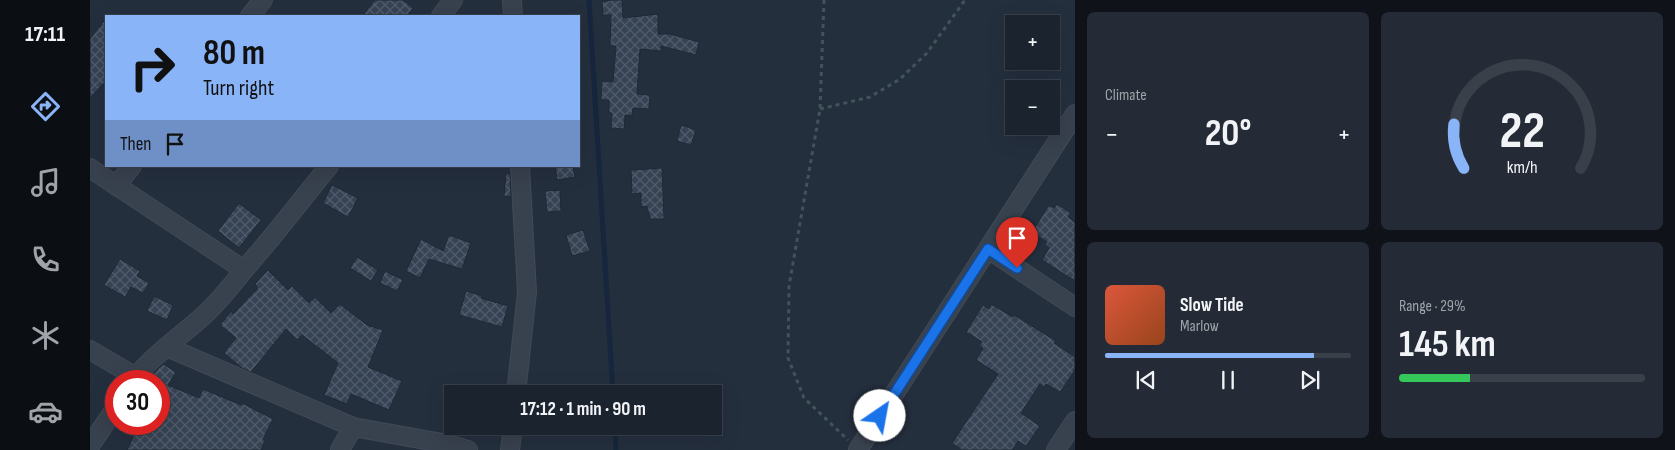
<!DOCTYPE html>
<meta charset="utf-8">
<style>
body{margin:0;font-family:"Sofia Sans Condensed",sans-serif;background:#242b36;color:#f1f3f6;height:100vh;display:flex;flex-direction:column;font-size:19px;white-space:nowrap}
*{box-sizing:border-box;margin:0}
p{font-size:16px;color:#a0a4aa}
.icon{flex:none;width:28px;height:28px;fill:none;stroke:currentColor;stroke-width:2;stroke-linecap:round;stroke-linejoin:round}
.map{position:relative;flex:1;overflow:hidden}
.panel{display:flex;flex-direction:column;gap:12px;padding:12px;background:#0f1319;width:600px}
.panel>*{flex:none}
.guide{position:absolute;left:15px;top:15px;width:475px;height:152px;border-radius:0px;box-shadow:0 5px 20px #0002,0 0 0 1px #39404a;background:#8ab4f8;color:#111;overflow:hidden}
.tools{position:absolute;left:915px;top:15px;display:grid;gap:10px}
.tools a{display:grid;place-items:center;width:55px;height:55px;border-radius:0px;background:#1b232e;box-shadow:0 5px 20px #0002,0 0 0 1px #39404a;font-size:25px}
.speed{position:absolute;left:15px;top:370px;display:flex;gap:10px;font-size:25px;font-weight:700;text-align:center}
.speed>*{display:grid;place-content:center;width:65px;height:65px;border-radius:50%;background:#1b232e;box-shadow:0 5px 20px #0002,0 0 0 1px #39404a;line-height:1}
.speed .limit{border:8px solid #d22;background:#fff;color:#111}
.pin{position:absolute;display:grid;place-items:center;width:42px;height:42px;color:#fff;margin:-51px -21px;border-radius:50% 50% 50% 0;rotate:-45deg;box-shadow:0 0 5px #0007}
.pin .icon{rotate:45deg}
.me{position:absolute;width:55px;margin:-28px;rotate:33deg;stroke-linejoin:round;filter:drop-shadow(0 0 4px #0008)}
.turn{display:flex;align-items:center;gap:18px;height:105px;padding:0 15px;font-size:22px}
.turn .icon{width:65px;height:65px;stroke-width:2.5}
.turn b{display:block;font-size:35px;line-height:42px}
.then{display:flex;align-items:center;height:48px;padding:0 15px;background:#0003;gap:10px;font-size:19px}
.big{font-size:38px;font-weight:700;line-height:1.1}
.panel .card{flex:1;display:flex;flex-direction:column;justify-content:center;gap:8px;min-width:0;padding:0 18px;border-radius:8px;background:#242b36}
.panel .dial{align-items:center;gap:0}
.dial svg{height:130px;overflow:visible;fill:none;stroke:#39404a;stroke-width:7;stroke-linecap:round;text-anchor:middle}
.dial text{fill:#f1f3f6;stroke:none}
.song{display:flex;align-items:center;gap:15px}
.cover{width:60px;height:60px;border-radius:8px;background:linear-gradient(135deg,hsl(10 70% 55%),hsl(20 70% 35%))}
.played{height:5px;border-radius:2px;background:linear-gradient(90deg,#8ab4f8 85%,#39404a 85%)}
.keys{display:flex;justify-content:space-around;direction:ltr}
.heat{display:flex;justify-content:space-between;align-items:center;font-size:28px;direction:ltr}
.charge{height:8px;border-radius:4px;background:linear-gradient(90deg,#34c759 29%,#39404a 0)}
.panel .tiles{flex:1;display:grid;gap:12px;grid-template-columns:repeat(2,1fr)}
.trip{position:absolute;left:354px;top:385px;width:278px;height:50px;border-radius:0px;background:#1b232e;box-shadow:0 5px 20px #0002,0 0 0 1px #39404a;font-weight:700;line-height:50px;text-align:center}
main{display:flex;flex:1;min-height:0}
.tabs{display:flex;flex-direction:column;width:90px;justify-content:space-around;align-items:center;background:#0b0e12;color:#a0a4aa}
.tabs .icon{width:35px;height:35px}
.tabs .selected{color:#8ab4f8}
.tabs b{font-size:22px;color:#f1f3f6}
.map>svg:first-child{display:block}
</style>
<main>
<nav class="tabs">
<b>17:11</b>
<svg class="icon selected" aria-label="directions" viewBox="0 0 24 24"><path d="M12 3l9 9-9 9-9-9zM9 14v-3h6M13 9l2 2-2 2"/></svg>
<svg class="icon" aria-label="music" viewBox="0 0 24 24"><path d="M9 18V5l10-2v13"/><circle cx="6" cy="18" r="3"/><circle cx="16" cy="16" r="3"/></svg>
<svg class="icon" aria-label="phone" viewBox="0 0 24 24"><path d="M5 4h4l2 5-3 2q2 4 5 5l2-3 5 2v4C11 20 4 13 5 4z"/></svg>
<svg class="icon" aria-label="climate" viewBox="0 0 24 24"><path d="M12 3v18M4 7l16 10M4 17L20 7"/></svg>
<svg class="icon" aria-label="car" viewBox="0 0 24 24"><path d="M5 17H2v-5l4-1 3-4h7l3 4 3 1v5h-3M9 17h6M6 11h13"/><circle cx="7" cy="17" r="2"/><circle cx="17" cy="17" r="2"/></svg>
</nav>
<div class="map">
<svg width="985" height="450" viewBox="0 0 985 450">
<defs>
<pattern id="building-cross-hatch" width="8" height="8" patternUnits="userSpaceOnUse" patternTransform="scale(1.25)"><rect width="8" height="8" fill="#364354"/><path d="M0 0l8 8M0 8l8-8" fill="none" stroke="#515c6b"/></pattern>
</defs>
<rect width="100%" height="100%" fill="#242f3e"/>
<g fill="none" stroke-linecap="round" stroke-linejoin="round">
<path stroke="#17263c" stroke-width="5" d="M499,0L523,394
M525,426L526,450"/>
</g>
<path fill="url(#building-cross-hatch)" stroke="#1f2835" d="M285,0H313L323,8L317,16H272Z
M522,0H532L533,18L568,14V34H580L609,42L606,55L571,46V51L550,49L547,94L560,95L559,109L543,108L542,116L535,115L534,129L521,128L522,113H519V100H511L512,81L523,82L526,46H520L521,15H513L512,2Z
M16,18V81L0,98V39Z
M591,125L606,130L601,145L587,141Z
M465,166H483L485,177L467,180Z
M572,168L574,219H560L557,206L551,207V193L542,194L541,170Z
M416,173L420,174L421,197L414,196Z
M242,185L268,198L258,217L233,203Z
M470,190L471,211L457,212L455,191Z
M149,203L171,220L149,248L128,231Z
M967,204L981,213L978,217L985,222V281L952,260L959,248L955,245L957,242L942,232L959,205L964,208Z
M493,230L500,251L482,256L476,235Z
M359,235L381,243L372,269L339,259L330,278L316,271L331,239L353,251Z
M267,257L288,270L281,281L260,268Z
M30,259L50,271L47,276L59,283L53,293L41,287L35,297L14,285Z
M178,270L198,290L202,286L219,303L225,297L241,313L250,304L277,325L293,330L278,367L312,381L299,410L261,394L257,404L234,395L248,363L212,335L207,340L196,329L161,372L152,368L134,353L146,338L130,325L141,311L143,314L168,288L165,284Z
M295,271L313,280L307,291L290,283Z
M376,291L392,296L391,298L418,306L412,327L369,315Z
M64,296L83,305L77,320L57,311Z
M901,304L923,317L924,315L966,341L964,343L985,357V370L970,392L956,384L954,387L950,384L931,413L950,426L936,446L928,441L922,450H872L862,443L908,374L886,360L893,348L889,345L892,342L876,332L893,305L899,309Z
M73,364L86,372L78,385L109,398L113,389L151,405L152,403L183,419L173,439L175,440L171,450H37L49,424H69V381H58L62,375Z"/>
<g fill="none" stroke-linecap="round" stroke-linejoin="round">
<defs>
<path id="minor" d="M422,0L423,16
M160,16L173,0
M351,16L363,0
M0,168L154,270L182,237L239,166
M26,186L42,166
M898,249L985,307
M77,347L263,427L358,444L378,450
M0,350L46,377
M43,381C59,358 91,336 112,317C128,303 141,286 154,270
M426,394L437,292L430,166
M0,446L26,407
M250,450L263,427
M420,450L423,426
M768,450L985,114
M966,450L985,421"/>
</defs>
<use href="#minor" stroke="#414a57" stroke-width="20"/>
<path stroke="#3f5557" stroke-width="3" stroke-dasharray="4 4" stroke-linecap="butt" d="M734,0L730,109L699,286L698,358L714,398L758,440
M730,109L780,97L810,79L837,53L875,0"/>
<use href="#minor" stroke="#38414e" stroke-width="18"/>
</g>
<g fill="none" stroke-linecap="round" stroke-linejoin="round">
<defs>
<path id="route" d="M790,416L898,249L927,268"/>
</defs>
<use href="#route" stroke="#114b97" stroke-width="12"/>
<use href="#route" stroke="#1a73e8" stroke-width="9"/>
</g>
</svg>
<div class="tools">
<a>+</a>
<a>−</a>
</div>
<div class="speed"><div class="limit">30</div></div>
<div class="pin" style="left:927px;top:268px;background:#d93025"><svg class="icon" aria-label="arrive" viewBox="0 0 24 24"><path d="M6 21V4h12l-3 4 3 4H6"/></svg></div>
<svg class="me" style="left:790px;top:416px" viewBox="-20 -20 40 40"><circle r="19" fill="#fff"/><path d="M0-13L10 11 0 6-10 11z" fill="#1a73e8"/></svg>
<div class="trip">17:12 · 1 min · 90 m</div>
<div class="guide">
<div class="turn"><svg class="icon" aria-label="right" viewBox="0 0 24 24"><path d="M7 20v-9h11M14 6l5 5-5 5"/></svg><div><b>80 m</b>Turn right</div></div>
<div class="then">Then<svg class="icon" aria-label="arrive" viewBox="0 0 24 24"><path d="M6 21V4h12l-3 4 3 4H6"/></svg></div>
</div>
</div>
<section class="panel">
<div class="tiles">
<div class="card"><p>Climate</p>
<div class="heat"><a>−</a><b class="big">20°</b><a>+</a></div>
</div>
<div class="card dial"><svg viewBox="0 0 100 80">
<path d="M14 69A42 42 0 1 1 86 69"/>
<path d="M14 69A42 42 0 0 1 8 42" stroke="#8ab4f8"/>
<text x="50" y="56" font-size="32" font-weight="700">22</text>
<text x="50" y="72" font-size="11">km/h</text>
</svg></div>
<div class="card">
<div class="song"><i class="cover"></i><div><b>Slow Tide</b><p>Marlow</p></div></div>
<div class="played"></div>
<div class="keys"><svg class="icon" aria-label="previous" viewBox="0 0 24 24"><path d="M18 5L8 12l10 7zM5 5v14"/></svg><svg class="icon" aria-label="pause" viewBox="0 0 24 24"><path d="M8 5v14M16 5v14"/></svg><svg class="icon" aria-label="next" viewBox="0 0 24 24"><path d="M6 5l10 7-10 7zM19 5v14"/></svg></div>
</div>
<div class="card"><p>Range · 29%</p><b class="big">145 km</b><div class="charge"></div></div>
</div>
</section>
</main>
